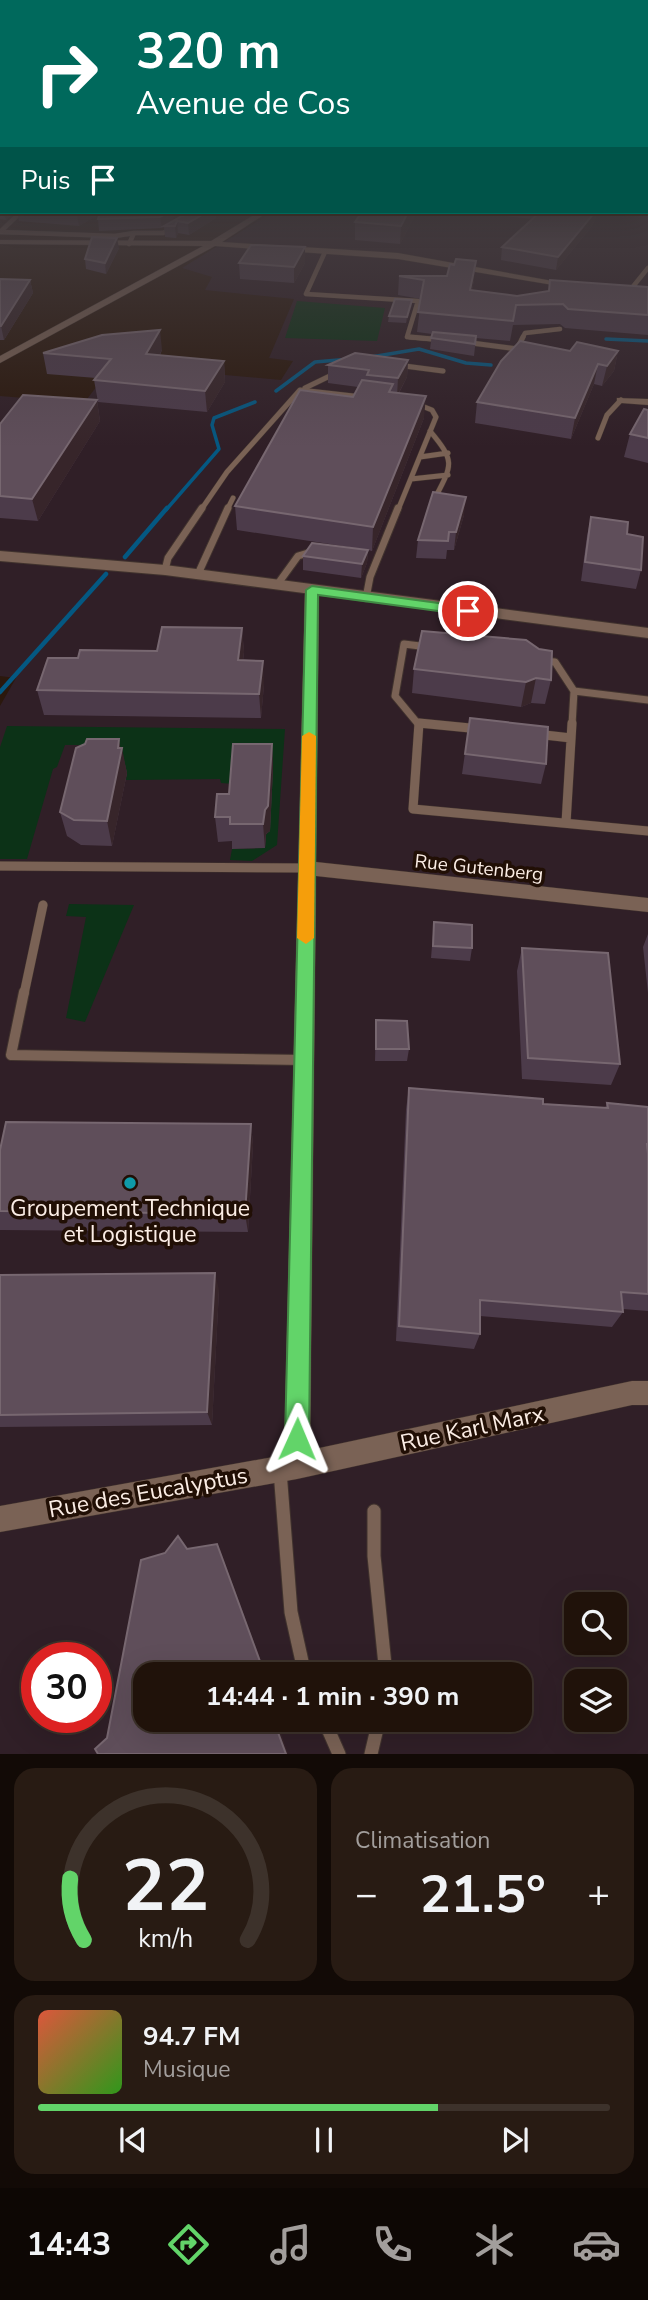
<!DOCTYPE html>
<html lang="fr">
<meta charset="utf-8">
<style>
body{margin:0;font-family:"Nunito Sans",sans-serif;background:#281b13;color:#f1f3f6;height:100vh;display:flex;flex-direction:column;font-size:26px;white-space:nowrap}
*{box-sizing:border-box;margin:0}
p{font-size:23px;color:#a29e9c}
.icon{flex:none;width:38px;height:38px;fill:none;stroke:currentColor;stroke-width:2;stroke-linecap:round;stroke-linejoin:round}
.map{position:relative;height:1754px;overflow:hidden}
.side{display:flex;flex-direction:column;gap:14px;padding:14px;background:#120a06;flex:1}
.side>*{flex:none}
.hud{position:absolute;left:0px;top:0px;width:649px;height:214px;box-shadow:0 7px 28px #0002,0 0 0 2px #3d322b;background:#00695c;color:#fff;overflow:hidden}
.buttons{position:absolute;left:564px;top:1592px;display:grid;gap:14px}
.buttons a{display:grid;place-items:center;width:63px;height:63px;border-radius:14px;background:#20120a;box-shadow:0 7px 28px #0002,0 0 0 2px #3d322b;font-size:35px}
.speed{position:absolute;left:21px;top:1642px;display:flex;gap:14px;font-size:35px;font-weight:700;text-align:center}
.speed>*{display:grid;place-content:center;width:91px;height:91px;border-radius:50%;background:#20120a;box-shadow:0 7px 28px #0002,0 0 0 2px #3d322b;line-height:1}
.speed .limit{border:10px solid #d22;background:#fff;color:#111}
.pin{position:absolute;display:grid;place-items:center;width:60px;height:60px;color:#fff;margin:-30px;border:4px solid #fff;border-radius:50%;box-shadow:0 2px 7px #0007}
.me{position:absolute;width:77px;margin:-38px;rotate:1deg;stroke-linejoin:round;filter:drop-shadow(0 0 5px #0008)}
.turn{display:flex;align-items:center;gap:24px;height:147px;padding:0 21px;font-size:32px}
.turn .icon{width:91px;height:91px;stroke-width:2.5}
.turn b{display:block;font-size:49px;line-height:60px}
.then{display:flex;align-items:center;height:66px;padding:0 21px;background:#0003;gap:14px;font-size:26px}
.big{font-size:52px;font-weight:700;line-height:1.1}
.side .tile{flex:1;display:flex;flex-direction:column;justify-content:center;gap:10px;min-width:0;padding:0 24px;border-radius:21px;background:#281b13}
.side .dial{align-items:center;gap:0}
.dial svg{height:182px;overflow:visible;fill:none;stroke:#3d322b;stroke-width:7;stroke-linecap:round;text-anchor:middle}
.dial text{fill:#f1f3f6;stroke:none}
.song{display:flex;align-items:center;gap:21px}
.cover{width:84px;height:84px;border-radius:10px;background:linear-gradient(135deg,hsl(10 70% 55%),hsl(110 70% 35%))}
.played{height:7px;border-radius:4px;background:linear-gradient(90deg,#62d469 70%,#3d322b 70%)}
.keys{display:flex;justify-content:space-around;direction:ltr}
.heat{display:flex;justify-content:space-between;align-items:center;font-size:38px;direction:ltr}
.side .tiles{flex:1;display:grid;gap:14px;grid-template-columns:1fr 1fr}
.tile:last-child{grid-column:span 2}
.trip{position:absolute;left:133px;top:1662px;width:399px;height:70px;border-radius:21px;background:#20120a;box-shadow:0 7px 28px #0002,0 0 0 2px #3d322b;font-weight:700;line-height:70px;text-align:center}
.dock{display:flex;height:112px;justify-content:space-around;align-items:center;background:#0d0704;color:#a29e9c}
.dock .icon{width:49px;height:49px}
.dock .on{color:#62d469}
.dock b{font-size:32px;color:#f1f3f6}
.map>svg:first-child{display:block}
</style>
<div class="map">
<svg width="648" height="1754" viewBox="0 0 648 1754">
<rect width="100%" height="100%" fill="#2b180d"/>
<path fill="#301f27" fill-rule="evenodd" d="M648,202V1754H0V706L16,678L0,676V396L84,403L113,365L281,380L293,361L269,358L294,299L205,290L212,277L182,268L273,212H648ZM576,1605H614V1643H576ZM37,1657H96V1717H37ZM145,1675H520V1720H145ZM576,1682H614V1720H576Z"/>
<path fill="#0c3217" d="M297,301L385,308L377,341L285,338Z
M7,726L285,729L277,845L252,861L230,860L232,849L265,848L266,835L270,830L234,784L221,783L220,779L126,780L127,773L79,754L81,745H65L57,767L53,769L27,859H0V747Z
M69,904L134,905L85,1022L66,1018L86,917L66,916Z"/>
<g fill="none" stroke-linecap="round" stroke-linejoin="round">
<path stroke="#045882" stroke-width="3.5" d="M606,339L648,341
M371,357L419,349L466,363L491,365
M276,391L315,362L350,359
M166,510L219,449L212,425L214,418L255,402"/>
<path stroke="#045882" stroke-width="4.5" d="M125,557L167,508
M0,692L106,574"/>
<defs>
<path id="lane-far5" d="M21,212L0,232L115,236L134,233L129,244
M134,233H163L175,227
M325,252L306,294L418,301L407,337L431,339
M627,294L648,268
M522,339L525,333L560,329"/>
<path id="lane-far4" d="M410,337L443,340
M464,342L526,350
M518,347L523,337
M397,365L443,371
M305,388L336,373
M430,431C455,461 453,464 435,498
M598,438L607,415L621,400
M420,457L448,453
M411,479L448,475
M201,510L227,472L300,390L362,397
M227,510L233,498
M398,510L436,417L432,410L414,403"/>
<path id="lane-far3" d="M165,570L168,558L202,508
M198,574L228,508
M277,585L298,556L318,550
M366,598L370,577L398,508
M542,661L555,662L574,691L572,725
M574,691L648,700
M419,723L437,725
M419,725L395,696L404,644L428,647"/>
<path id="lane-far2" d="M419,723L413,809L648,831
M419,723L480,729
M536,734L571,738
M566,823L572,723
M0,866L307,868
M24,994L43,905"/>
<path id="lane-far1" d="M24,992L11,1055L304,1060"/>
<path id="lane" d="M280,1471L291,1612L305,1675
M374,1511V1556L386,1675
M324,1720L339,1754
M371,1754L379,1720"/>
<path id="street" d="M259,212H268L222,242L398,253L575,285L571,288L398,259L215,246L0,363V356L203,246L0,244V240L211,241Z
M617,398L648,399V405L621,403L617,402Z
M312,586L319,590L316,862L648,898V912L316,876L310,1450L632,1381H648V1405H632L297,1479L0,1532V1506L284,1455L305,590Z"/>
<path id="secondary" d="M0,551L165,565L648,628V638L165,575L0,561Z"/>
</defs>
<use href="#lane-far5" stroke="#41332e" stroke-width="5"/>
<use href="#lane-far4" stroke="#41332e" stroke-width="6"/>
<use href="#lane-far3" stroke="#41332e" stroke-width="9"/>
<use href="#lane-far2" stroke="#41332e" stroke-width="10"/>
<use href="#lane-far1" stroke="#41332e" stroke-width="12"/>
<use href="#lane" stroke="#41332e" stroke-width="15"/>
<use href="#street" stroke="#41332e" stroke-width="1"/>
<use href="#secondary" stroke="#41332e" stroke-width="2"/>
<use href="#lane-far5" stroke="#7a6255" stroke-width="4.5"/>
<use href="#lane-far4" stroke="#7a6255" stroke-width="5"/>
<use href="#lane-far3" stroke="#7a6255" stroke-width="7"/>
<use href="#lane-far2" stroke="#7a6255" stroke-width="9"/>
<use href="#lane-far1" stroke="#7a6255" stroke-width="10"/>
<use href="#lane" stroke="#7a6255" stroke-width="13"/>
<use href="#street" fill="#7a6255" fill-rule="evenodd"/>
<use href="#secondary" fill="#7a6255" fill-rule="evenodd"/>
</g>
<path fill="#4c3b4a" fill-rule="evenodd" d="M0,202H2V212H15L6,220L0,219Z
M17,212H221L216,215V218L189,235L178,233L176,238L165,237L164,227L162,228L99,231L98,219L99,214L79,226L19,221ZM185,212L192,214L172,221L174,215Z
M362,212H430L428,214L417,212L400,244L355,240V222Z
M490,212H598L592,226L556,270L501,260L502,247L532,219L489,214Z
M305,247V263L294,283L240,279L239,263Z
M119,248L106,274L86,269L85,259Z
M399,276L474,280L472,290L517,296L648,287V335L565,328L560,324L513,325L510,341L476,338L474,356L430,349L432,334L417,332L421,299L398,295Z
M0,279L30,280L33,293L4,340H0Z
M412,305L406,323L388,322L389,316Z
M162,350L160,355L224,361L225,382L207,412L98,402L94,380L96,378L47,374L43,353Z
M570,351H618L614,371L602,386L594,384L571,439L475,423L477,402Z
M408,360L407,377L399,393L424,418L372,551L368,550L367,563L361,578L303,570V556L349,547L237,530L235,506L353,397L358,387L328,383V365Z
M97,400L100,421L38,521L0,518V424Z
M648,410V463L624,457L630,434Z
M464,515L454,550H447L446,559L416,558L418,540Z
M591,517L627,534L641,570L636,589L581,581L587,536Z
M242,628L244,652L243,661L264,685L261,718L44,715L37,690L157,651Z
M414,669L551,680L545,704L531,703L521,707L412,693Z
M470,718L546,764L541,784L462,774Z
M272,744L273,769L270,831L266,834L265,848L232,849V841L218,842L215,817L229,794Z
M121,748L127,773L112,846L81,845L67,836L60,812Z
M434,922L472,948L470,961L431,958Z
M648,934V993L643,947Z
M522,948L620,1064L611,1085L522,1079L517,971Z
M376,1020L409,1049L407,1061H375Z
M409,1088L543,1104L605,1108L607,1103L648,1107V1311L623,1309V1312L612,1327L480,1316V1334L474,1349L396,1341L406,1109Z
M251,1124L253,1145L248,1232L0,1230V1150Z
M0,1275L219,1290L212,1425L0,1427Z"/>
<path fill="#37252a" d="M4,212H15L6,220Z
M83,212H104L79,226L77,215Z
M169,212H185L174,215L172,222L164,226L162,228L160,217Z
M207,212H221L216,215V218L189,235L188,223Z
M408,212H417L400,244L401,226Z
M595,212H598L592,226L556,270L558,257Z
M177,221L178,233L176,238L175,226Z
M117,238L119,248L106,274L105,263Z
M305,247V263L294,283V267Z
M476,261L474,280L468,310L470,290Z
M30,280L33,293L4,340L1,326Z
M412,300V305L406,323L407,317Z
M160,330L162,350L148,375L146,354Z
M618,351L614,371L602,386L607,366Z
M408,360L407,377L397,396L398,378Z
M224,361L225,382L207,412L205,391Z
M598,364L594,384L571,439L575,418Z
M426,396L424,418L372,551L373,527Z
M97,400L100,421L38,521L32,499Z
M466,497L464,515L454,550L456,532Z
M368,550L367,563L361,578L362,564Z
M242,628L244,652L240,685L238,660Z
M263,661L264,685L261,718L259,694Z
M536,678L531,703L521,707L526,682Z
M119,739L121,752L122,748L127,773L112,846L107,821Z
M272,744L273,769L270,831L266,834L265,848L263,824Z
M251,1124L253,1145L248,1232L245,1214Z
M215,1273L219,1290L212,1425L207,1412Z
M217,1544L221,1552L266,1675H265Z
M279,1720H281L279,1727L288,1754H286L276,1727Z"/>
<path fill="#5f4e5a" stroke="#776770" stroke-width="2" d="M40,212H83L77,215Z
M100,212H169L160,217L98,219Z
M197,212H207L188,223L177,221L175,226H164L182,216L196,213Z
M362,212H408L401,226L355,222Z
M540,212H595L558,257L502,247Z
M92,237L117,238L105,263L85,259Z
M251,245L305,247L294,267L239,263Z
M456,259L476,261L470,290L517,296L549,291L550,280L648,287V315L568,309L563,304L516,305L513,321L418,312L424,280L399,276H447L450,264L454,265Z
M0,279L30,280L1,326H0Z
M395,299L412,300L407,317L389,316Z
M160,330L146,354L224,361L205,391L94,380L111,359L43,353L102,335Z
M433,332L476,336L475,344L431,338Z
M520,341L570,351L577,342L618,351L607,366L598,364L575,418L477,402L501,361Z
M355,353L408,360L398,378L367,375L369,370L328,365Z
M362,380L393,384L389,392L426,396L373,527L235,506L300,390L353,397Z
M23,395L97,400L32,499L0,496V424Z
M644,409L648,410V438L630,434Z
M433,492L466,497L456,532H449L448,541L418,540Z
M591,517L628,522L627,534L643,537L641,570L585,562Z
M312,543L368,550L362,564L303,556Z
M162,627L242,628L238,660L263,661L259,694L37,690L48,658H78L80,650L157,651Z
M422,631L526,640L539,649L552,651L551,680L536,678L526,682L414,669Z
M470,718L548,727L546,764L465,754Z
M87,739H119L118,748H122L107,821L74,820L60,812L76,748L85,744Z
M233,744H272L268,806L265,810L263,824H230V817H215L217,794H229Z
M434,922L472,925V948L433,946Z
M522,948L608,953L620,1064L528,1058Z
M376,1020L407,1021L409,1049H376Z
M409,1088L543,1099V1104L608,1108L607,1103L648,1107V1144H647L648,1154V1294L621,1292L623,1312L480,1300V1334L399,1326Z
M6,1122L251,1124L245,1214L0,1211V1150Z
M215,1273L207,1412L0,1415V1275Z
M178,1536L187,1549L217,1544L265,1675H145V1720H279L276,1727L286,1754H98L95,1749L107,1738L141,1560L165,1553Z"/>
<linearGradient id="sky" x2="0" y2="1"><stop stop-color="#180d07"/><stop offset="0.45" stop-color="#443d40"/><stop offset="1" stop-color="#443d40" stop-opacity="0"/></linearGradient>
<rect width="648" height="447" fill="url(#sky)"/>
<path fill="#62d469" stroke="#408a44" stroke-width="2" d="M312,586L468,607L475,611L468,615L318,595L309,1439L305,1447L297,1451L289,1447L285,1439L306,590Z"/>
<path fill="#f59e0b" d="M309,732L316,736L314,938L306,944L297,938L302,736Z"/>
<circle fill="#0f9aa8" stroke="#210f05" stroke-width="2.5" cx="130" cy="1183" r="7"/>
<g text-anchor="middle" stroke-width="7" stroke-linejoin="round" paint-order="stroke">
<g font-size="19" fill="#fbede5" stroke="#210f05">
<text transform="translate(479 867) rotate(6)" y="7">Rue Gutenberg</text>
</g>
<g font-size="23" fill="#fbede5" stroke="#210f05">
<text x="130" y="1216">Groupement Technique<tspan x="130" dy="26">et Logistique</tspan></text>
</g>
<g font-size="23" fill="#fbede5" stroke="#210f05">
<text transform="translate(472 1428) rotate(-12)" y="8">Rue Karl Marx</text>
<text transform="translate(148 1492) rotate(-10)" y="8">Rue des Eucalyptus</text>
</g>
</g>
</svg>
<div class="buttons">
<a><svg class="icon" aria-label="search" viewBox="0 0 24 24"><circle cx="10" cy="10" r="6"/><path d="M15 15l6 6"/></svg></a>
<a><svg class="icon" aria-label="layers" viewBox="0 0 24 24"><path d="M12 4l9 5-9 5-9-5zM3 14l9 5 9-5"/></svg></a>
</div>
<div class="speed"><div class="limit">30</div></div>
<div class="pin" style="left:468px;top:611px;background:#d93025"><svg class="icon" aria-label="arrive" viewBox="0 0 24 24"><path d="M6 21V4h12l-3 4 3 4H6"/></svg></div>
<svg class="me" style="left:297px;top:1439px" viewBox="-20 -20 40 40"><path d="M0-17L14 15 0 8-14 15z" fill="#62d469" stroke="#fff" stroke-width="4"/></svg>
<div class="trip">14:44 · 1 min · 390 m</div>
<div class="hud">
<div class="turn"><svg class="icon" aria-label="right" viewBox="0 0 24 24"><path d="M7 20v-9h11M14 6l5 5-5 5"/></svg><div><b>320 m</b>Avenue de Cos</div></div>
<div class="then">Puis<svg class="icon" aria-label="arrive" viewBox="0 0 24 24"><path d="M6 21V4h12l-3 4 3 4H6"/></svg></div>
</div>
</div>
<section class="side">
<div class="tiles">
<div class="tile dial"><svg viewBox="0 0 100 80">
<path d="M14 69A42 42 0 1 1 86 69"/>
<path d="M14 69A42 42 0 0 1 8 42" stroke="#62d469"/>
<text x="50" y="56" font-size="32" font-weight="700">22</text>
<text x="50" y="72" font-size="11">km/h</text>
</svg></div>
<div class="tile"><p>Climatisation</p>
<div class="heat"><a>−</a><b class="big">21.5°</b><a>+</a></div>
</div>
<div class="tile">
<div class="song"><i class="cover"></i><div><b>94.7 FM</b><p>Musique</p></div></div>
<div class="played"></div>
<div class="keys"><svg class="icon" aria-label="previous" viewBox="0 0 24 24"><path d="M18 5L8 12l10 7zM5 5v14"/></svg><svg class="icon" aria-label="pause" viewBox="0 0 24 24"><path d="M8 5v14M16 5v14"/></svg><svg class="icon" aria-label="next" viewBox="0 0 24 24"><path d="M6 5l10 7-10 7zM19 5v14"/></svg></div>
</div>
</div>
</section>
<nav class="dock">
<b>14:43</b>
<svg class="icon on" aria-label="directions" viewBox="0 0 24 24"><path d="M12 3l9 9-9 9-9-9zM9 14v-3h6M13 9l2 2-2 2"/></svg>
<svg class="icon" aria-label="music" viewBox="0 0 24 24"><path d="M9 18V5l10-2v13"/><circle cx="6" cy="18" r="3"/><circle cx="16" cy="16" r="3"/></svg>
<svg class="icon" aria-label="phone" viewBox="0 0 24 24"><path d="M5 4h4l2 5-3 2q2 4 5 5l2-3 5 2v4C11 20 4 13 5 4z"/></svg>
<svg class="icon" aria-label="climate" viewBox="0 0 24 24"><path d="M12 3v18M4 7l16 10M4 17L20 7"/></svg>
<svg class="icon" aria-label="car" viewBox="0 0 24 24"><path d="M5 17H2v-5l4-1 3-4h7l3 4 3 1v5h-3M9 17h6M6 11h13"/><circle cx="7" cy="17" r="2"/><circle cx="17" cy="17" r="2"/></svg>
</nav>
